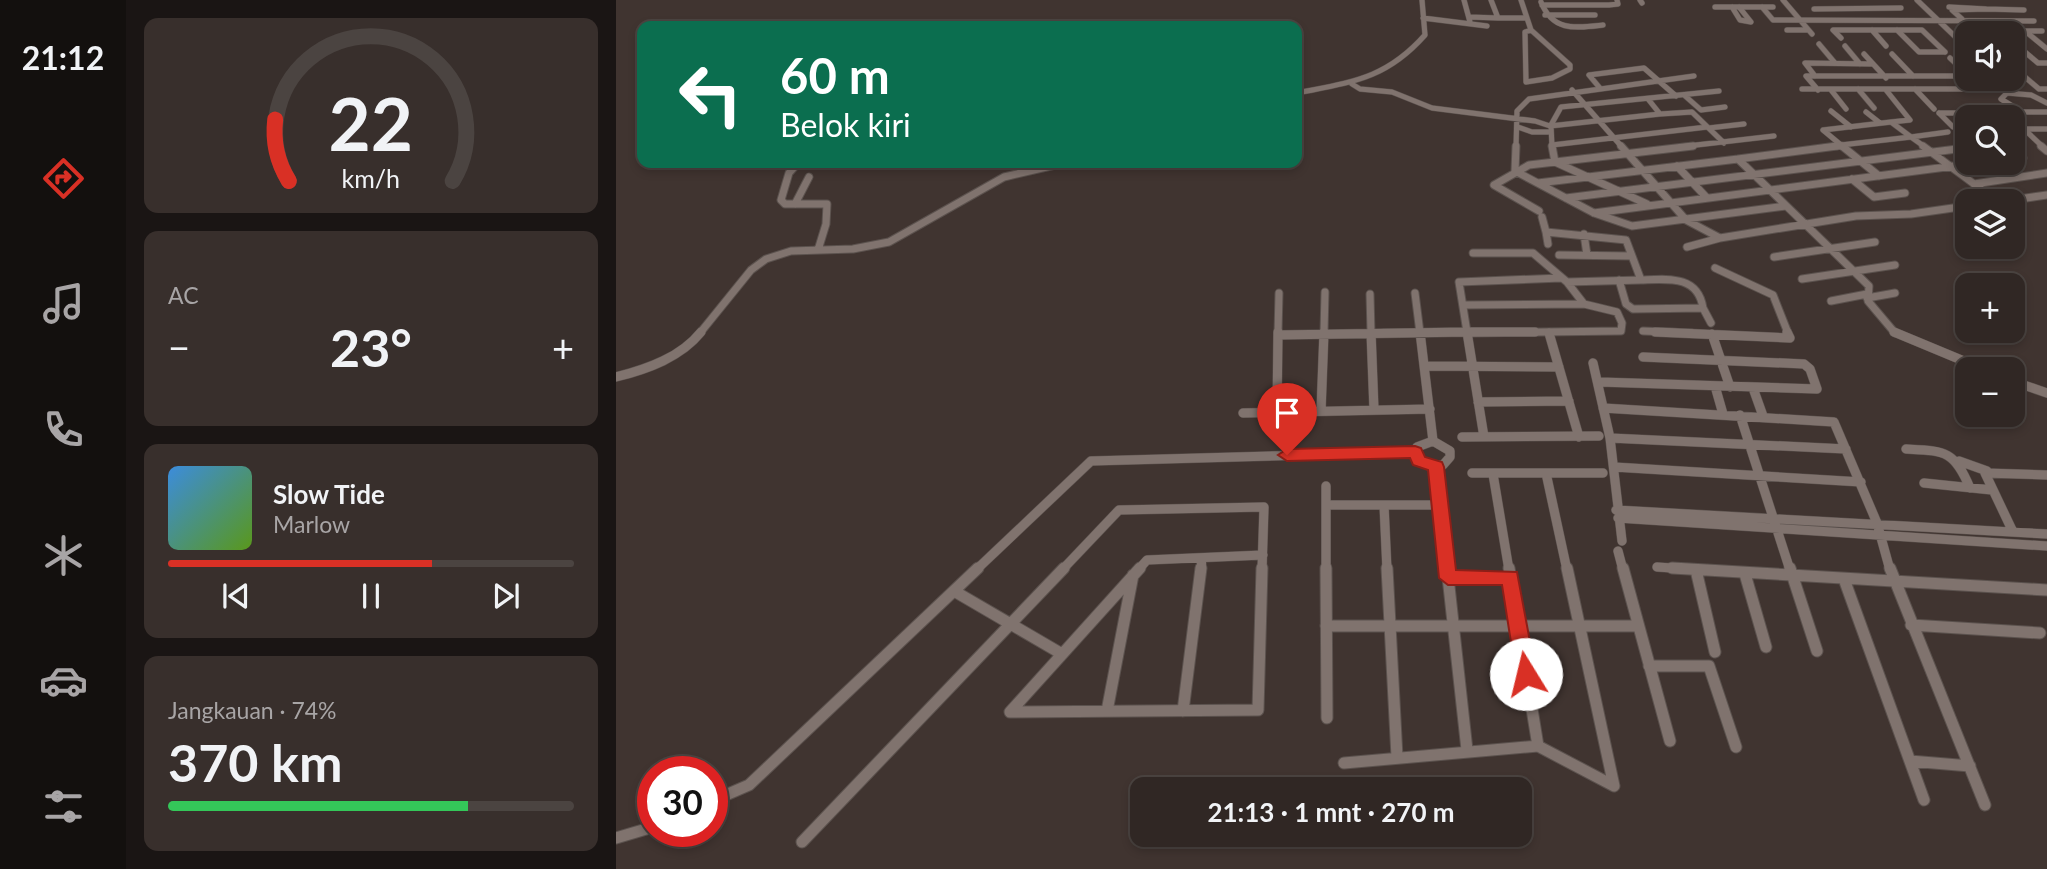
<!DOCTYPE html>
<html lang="id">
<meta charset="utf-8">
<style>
body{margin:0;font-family:Lato,sans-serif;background:#382f2c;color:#f1f3f6;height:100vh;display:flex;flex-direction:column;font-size:26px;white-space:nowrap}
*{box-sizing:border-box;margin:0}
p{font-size:23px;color:#a8a5a6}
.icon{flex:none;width:38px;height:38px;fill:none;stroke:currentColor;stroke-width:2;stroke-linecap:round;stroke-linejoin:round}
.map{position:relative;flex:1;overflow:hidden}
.panel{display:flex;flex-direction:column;gap:18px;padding:18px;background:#1a1514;width:490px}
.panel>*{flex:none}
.guide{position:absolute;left:21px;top:21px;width:665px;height:147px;border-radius:14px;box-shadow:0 4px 10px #0003,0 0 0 2px #4b4441;background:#0b6e4f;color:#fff;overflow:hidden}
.buttons{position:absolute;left:1339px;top:21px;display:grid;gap:14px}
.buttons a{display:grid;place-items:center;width:70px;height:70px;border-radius:14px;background:#302724;box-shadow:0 4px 10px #0003,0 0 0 2px #4b4441;font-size:35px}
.speed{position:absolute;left:21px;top:756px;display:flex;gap:14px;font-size:35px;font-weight:700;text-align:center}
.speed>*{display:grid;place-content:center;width:91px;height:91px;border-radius:50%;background:#302724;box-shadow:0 4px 10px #0003,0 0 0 2px #4b4441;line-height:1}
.speed .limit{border:10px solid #d22;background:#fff;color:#111}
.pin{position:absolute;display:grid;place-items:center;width:60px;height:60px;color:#fff;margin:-72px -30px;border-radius:50% 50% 50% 0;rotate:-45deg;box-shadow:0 0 7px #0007}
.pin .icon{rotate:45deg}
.me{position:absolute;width:77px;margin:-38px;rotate:351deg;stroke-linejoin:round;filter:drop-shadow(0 0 5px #0008)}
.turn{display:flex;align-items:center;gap:24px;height:147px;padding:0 28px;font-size:32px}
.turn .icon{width:91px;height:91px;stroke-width:2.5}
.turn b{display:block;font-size:49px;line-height:60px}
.big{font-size:52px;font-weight:700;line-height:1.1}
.panel .tile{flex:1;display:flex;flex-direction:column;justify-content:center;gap:10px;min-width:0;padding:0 24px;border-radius:14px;background:#382f2c}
.panel .dial{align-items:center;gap:0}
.dial svg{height:182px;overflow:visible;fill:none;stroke:#4b4441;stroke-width:7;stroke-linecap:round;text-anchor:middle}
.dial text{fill:#f1f3f6;stroke:none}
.song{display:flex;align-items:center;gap:21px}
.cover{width:84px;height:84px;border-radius:10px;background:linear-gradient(135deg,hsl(210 70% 55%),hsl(90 70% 35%))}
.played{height:7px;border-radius:4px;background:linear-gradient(90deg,#d93025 65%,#4b4441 65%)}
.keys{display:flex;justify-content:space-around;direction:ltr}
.heat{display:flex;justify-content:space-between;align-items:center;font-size:38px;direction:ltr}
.charge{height:10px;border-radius:5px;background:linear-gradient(90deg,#34c759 74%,#4b4441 0)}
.trip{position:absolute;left:514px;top:777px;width:402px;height:70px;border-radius:14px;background:#302724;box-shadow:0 4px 10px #0003,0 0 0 2px #4b4441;font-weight:700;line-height:70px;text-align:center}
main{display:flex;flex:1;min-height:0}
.tabs{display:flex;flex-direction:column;width:126px;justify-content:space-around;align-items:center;background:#13100e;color:#a8a5a6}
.tabs .icon{width:49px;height:49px}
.tabs .on{color:#d93025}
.tabs b{font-size:32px;color:#f1f3f6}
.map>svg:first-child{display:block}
</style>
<main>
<nav class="tabs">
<b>21:12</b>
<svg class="icon on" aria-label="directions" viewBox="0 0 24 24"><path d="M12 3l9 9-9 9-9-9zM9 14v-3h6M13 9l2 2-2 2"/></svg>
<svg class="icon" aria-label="music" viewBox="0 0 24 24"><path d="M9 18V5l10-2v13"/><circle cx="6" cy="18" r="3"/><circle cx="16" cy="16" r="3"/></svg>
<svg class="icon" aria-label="phone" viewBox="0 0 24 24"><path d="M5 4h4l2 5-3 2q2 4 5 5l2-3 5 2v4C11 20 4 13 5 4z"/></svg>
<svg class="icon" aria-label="climate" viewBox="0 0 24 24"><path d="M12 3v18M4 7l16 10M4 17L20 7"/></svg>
<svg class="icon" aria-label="car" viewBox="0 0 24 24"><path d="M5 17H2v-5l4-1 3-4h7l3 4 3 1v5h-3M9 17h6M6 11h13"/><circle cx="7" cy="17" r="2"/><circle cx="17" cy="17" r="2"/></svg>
<svg class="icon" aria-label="filters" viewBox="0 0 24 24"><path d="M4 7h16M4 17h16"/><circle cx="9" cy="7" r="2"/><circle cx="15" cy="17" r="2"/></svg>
</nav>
<section class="panel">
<div class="tile dial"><svg viewBox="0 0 100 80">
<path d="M14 69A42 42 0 1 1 86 69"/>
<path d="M14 69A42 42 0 0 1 8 42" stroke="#d93025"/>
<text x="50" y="56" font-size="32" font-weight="700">22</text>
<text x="50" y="72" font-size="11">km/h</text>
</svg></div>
<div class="tile"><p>AC</p>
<div class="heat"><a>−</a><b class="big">23°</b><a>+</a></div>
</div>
<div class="tile">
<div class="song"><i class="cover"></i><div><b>Slow Tide</b><p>Marlow</p></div></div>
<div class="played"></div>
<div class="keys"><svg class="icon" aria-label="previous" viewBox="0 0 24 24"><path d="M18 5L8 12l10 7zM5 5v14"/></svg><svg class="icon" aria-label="pause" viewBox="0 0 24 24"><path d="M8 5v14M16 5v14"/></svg><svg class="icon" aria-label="next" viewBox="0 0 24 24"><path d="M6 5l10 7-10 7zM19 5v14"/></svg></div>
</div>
<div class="tile"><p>Jangkauan · 74%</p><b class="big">370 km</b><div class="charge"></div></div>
</section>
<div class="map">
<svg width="1431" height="869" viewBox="0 0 1431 869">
<rect width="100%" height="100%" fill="#403430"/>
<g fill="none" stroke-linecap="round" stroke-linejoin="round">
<defs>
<path id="minor-far3" d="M848,0L854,22
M875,0L882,18H911
M905,0L915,30
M1024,0L1026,3
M1167,0L1196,34
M1301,0L1351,48
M925,2C937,32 959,28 987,25
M926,5H993L1002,4L1001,0
M1099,7H1157
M1116,7L1124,20L1135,22L1123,7
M1146,7L1157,20L1418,21
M1333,7L1370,9L1336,10L1346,19
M1198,9L1285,8
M1370,9L1408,10
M929,15H979
M853,17L882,18
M807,18L871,26
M915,30L954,65V69L936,78L910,82L909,32Z
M1171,30H1192
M1256,30L1270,46
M1281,30L1303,52H1329
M1359,31H1426
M1409,31L1431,49
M1225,38L1217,30H1306L1329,52
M1396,41L1422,63H1431
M1203,44L1219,63
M1229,46L1244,64
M1248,54L1270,78
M1276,54L1297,76
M1334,58L1351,74
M1396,66L1423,89H1431
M1199,76L1189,63L1257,64
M1384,79L1396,91
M736,84L744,89L776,92L816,108L919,121L934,126
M983,87L973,75L1028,68L1060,96
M1186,89H1394
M1242,89L1258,108
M1299,89L1318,109
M956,90L1006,147
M1202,90L1190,76H1351
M1215,90L1230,109
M1270,90L1294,120L1275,122
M681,93C736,82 770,79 809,35L806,0
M1068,95L1085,110L1109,107
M1431,103L1415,95L1391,93L1385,99L1406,112H1431
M1215,111L1235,127
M1250,112L1264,123
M1323,113H1360
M1323,113L1337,127H1351
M1044,114L1076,112L1108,143
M1275,122L1295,137L1225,145L1207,130Z
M934,126L1044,114L1032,99
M902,127L916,132H934
M1093,128L1128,124
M1396,129H1431
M1408,129L1427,147
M1295,137L1309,147
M1295,137L1332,132
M936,145L1091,127
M900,147L901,111L913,99L1078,76
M936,147L935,125L945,107L1103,91
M1063,147L1158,136
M1208,147H1228"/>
<path id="minor-far2" d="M936,146L939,162L1031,204
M1005,146L1070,220L1104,238L1240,216L1295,214L1351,206
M1221,146L1122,159L1253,286L1252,301L1279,333
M1226,146L1263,176
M1307,146L1381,201
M1425,146L1431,151
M1396,147L1407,158
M182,163L173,173L165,200L169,204H211L210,224L202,250
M1061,166L1091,198
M899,171L978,213L1016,226L1170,206
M899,171L900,146
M1236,179L1258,197L1289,193
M922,183L1122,159
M1358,184L1431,173
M950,198L1341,149
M1389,201L1431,195
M179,204L193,177
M923,211L878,185L913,165L1077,146
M978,213L1361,163
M926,217L930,232
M968,234L971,255
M932,244L930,232L1010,240L1025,280L951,282
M1071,247L1104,238
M943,255L1015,256
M1158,257L1259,242
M1099,268L1157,295L1172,333
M1186,279L1279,265
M1003,280L1010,304L1017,309L1087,308C1082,275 1052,279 1025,280
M799,293L804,333
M754,294L755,333
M1251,298L1279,293
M1215,301L1251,294
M848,305L968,304L951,282L917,253H857
M1087,308L1095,323
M1027,331L1076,333
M84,333L135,270L150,259L175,251L237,249L273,242L388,177L448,163
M662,333L663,293
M708,333L709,292
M768,333L851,332L843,282L945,278
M851,333L1005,331L1006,323L1001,312L968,304"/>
<path id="minor-far1" d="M755,332L758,410
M804,332L817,441
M1039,332L1174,338L1171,332
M1278,332L1367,369
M933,333L963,437
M1096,334L1114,387
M662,335L851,332
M977,363L994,438L1006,541
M809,366L943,367
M0,377C32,369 65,357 85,332
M1396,381L1431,393
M984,382L1201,389L1194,369L1188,364L1027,357
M1099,386L1107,414
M1137,388L1147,416
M862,402L953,401
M987,408L1218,422L1261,523L1274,570
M705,411L708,332
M661,412L662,332
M627,413L814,409
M1124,415L1174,570
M846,437L983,436
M868,437L851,332H919
M994,438L1230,449
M817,441L834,451V457L827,465L813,466L800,457L801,447Z
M1290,449C1329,451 1338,450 1354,488
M1343,461L1371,471
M820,467L831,570
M998,467L1245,482
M856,473H987
M930,473L951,570
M877,474L893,570
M1308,483L1376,490
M710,486V570
M710,505H824
M768,505L771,570
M1000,510L1431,534
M1002,518L1431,546
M1397,532L1369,473L1431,475
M1002,551L1007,570
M1041,567L1086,570
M360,570L475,461L799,452
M446,570L503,510L648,507L646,570
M522,570L531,560L647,555
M585,570L586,558"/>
<path id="minor" d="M710,568L711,718
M771,568L781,757
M831,568L851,750
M893,568L922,746
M951,568L998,786
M1007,568L1054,741
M1056,568L1431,590
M1174,568L1201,651
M1274,568L1369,805
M1080,570L1099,652
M1129,574L1150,647
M832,578H894
M1228,579L1308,800
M338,591L446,654
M1295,625L1424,633
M710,626H1022
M1033,666H1093L1120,747
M491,711L517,575
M567,711L585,568
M394,712L524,568
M394,712L642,710L646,568
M1294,761L1354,766
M728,763L922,746L998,786
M96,801L133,785L362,568
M0,838L37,827
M186,842L448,568"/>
</defs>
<use href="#minor-far3" stroke="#5b524e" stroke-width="6"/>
<use href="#minor-far2" stroke="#5b524e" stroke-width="9"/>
<use href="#minor-far1" stroke="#5b524e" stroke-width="10"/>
<use href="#minor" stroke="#5b524e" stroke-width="13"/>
<use href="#minor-far3" stroke="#80736e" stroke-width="5"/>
<use href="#minor-far2" stroke="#80736e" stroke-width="7"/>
<use href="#minor-far1" stroke="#80736e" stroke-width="9"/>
<use href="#minor" stroke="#80736e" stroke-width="11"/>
</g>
<path fill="#d93025" stroke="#8d1f18" stroke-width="2" d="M799,446L805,448L809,457L826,462L828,467L840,570L901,572L920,674L917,681L910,683L903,681L900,674L886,585H832L823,578L812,470L797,465L794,458L671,461L662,455L671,449Z"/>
</svg>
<div class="buttons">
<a><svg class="icon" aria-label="sound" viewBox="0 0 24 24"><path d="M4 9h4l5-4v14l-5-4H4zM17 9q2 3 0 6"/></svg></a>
<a><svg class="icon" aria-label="search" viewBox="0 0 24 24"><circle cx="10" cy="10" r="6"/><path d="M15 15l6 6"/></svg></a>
<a><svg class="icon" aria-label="layers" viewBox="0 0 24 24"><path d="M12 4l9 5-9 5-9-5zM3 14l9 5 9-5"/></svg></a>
<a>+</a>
<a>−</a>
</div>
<div class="speed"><div class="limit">30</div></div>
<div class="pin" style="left:671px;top:455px;background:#d93025"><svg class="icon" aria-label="arrive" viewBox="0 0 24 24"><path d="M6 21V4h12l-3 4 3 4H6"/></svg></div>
<svg class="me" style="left:910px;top:674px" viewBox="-20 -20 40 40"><circle r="19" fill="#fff"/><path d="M0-13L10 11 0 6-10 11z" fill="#d93025"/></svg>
<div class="trip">21:13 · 1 mnt · 270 m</div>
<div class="guide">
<div class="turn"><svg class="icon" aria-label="left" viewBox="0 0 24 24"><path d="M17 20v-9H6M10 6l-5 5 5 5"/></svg><div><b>60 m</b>Belok kiri</div></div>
</div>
</div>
</main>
